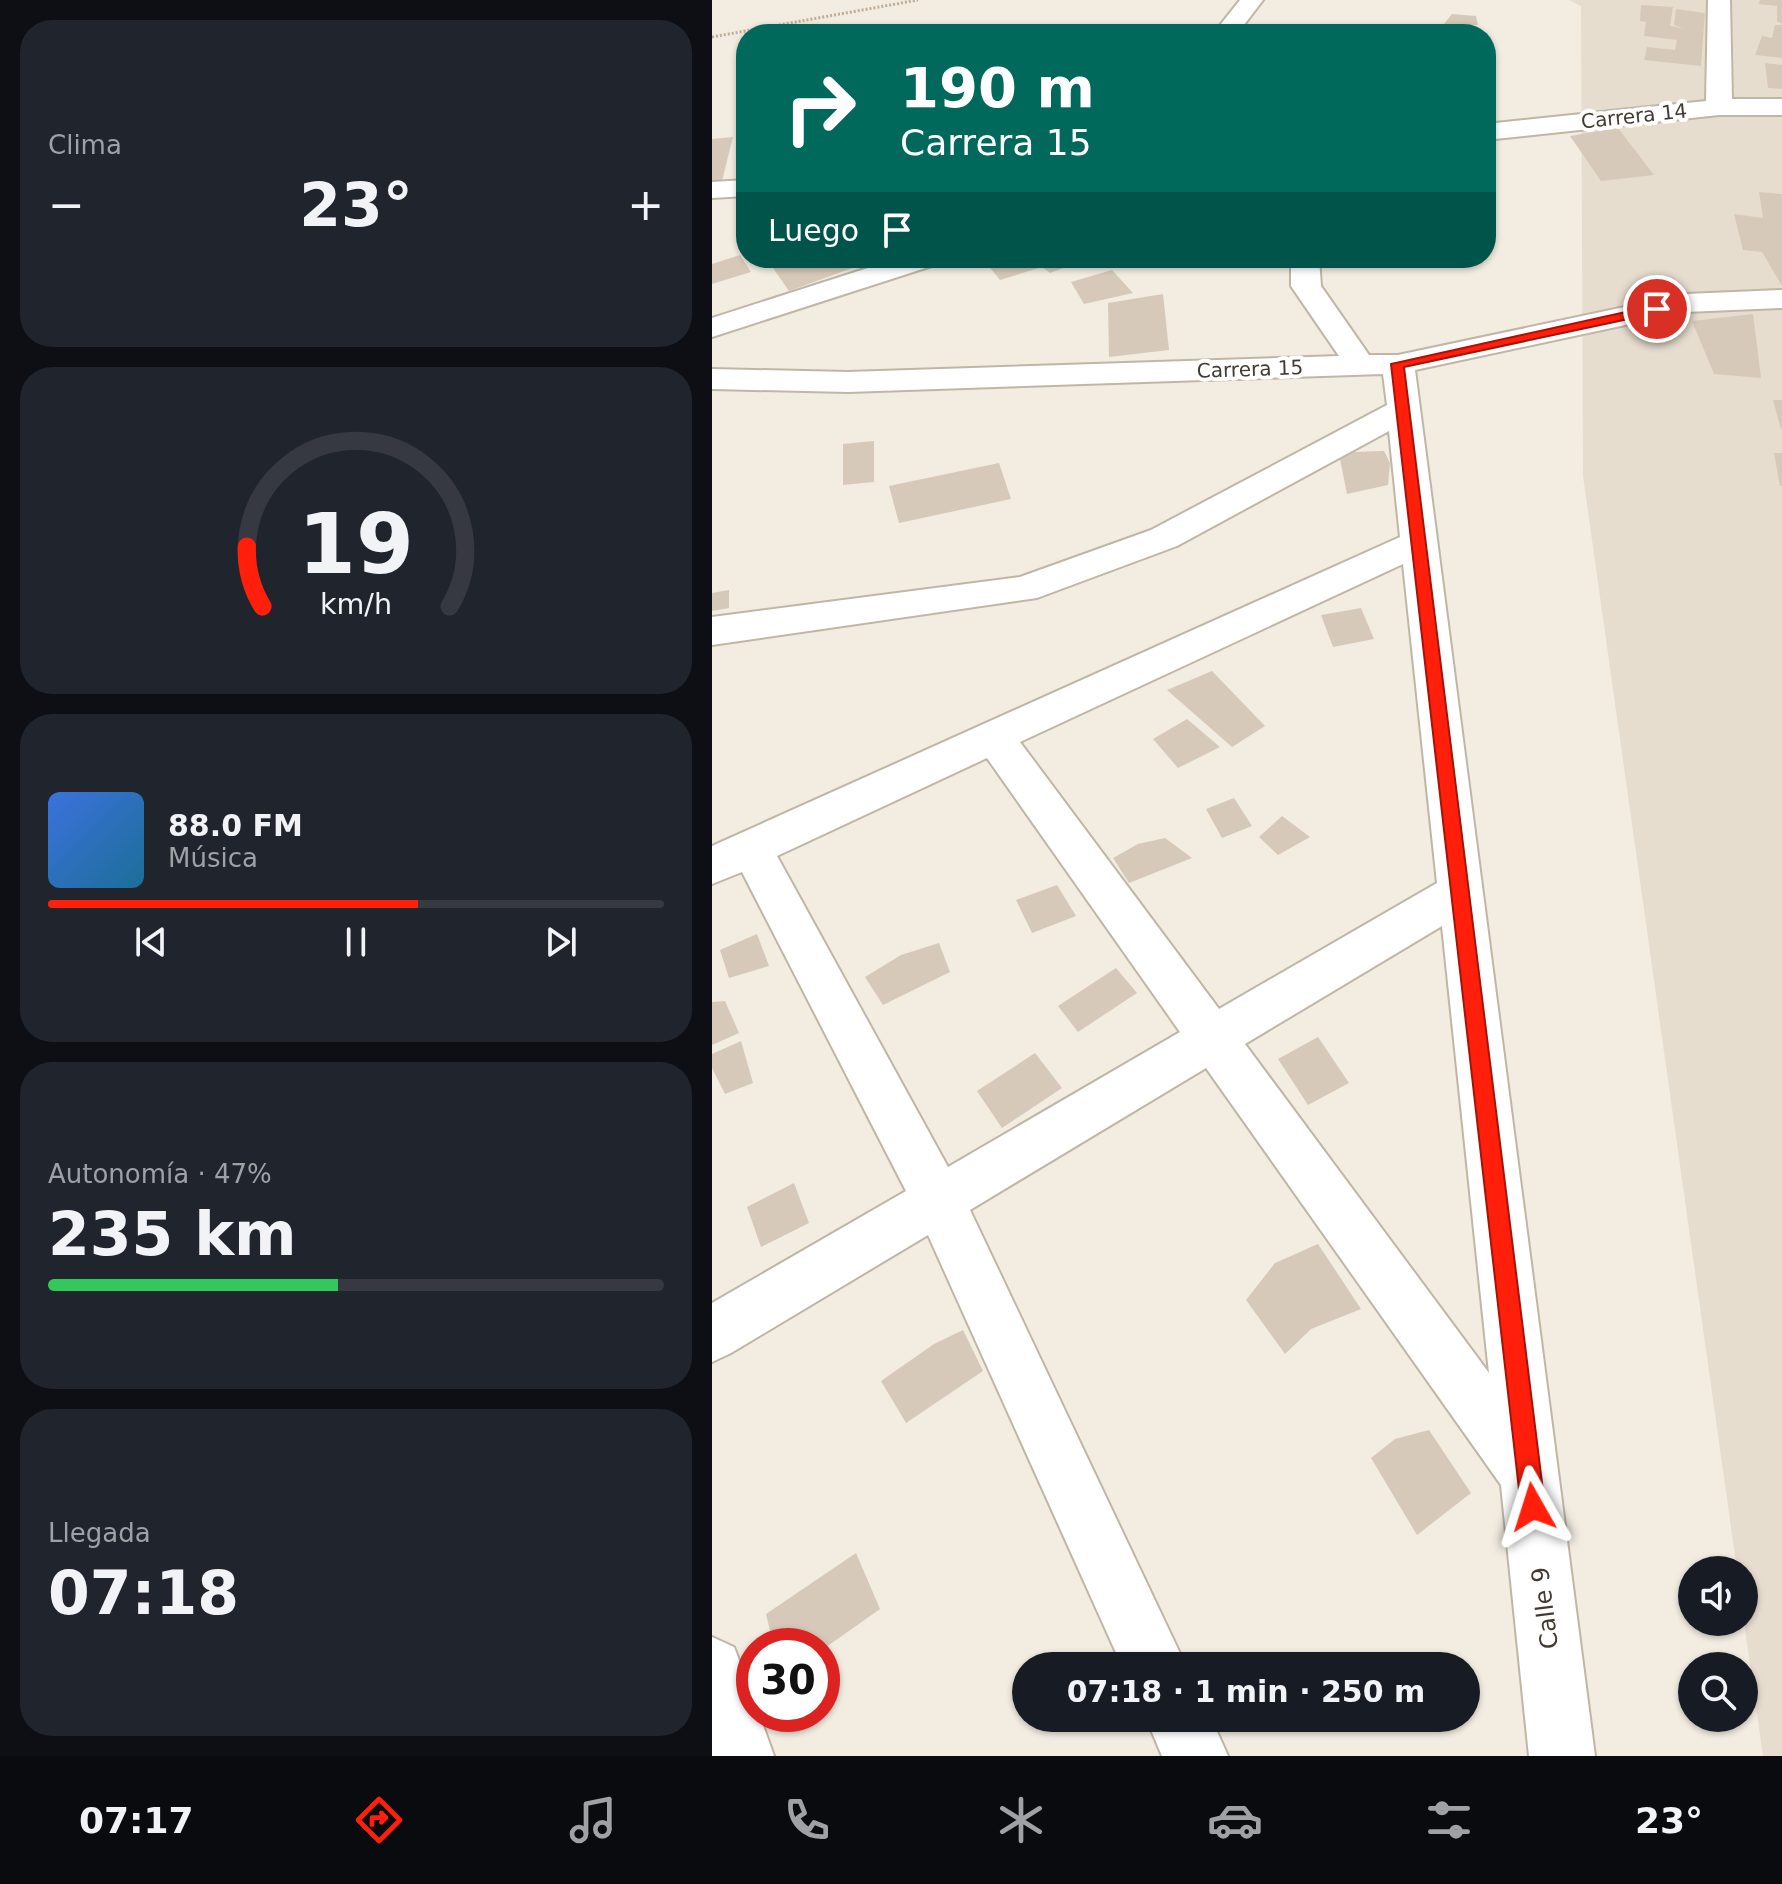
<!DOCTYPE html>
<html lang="es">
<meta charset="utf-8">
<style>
body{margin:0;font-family:"DejaVu Sans",sans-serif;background:#20242c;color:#f1f3f6;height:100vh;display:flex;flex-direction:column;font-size:30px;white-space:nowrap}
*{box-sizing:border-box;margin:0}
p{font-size:26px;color:#9ea1a6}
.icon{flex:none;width:44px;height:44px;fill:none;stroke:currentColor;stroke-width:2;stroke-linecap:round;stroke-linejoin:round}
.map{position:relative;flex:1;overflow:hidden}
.sheet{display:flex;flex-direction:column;gap:20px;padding:20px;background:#0d0f14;width:712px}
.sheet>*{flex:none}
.banner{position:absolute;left:24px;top:24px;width:760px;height:244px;border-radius:32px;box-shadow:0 2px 6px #0004;background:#00695c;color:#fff;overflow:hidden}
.buttons{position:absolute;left:966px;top:1556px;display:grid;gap:16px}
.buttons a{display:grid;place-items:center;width:80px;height:80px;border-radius:50%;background:#171b24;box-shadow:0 2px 6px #0004;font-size:40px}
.speed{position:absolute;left:24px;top:1628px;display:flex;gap:16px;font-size:40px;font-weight:700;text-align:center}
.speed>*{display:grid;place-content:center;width:104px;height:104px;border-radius:50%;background:#171b24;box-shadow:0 2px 6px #0004;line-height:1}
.speed .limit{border:12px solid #d22;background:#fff;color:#111}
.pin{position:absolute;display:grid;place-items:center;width:68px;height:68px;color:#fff;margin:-34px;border:4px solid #fff;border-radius:50%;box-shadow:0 2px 8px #0007}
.me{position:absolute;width:88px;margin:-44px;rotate:354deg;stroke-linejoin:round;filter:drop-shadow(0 0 6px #0008)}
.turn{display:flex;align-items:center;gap:28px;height:168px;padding:0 32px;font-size:36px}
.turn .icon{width:104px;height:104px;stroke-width:2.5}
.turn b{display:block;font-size:56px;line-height:68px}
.then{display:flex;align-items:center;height:76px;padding:0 32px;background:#0003;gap:16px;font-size:30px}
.big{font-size:60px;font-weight:700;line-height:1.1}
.sheet .tile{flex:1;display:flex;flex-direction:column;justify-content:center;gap:12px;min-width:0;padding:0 28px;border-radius:32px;background:#20242c}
.sheet .dial{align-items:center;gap:0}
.dial svg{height:208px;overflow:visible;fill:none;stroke:#363941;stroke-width:7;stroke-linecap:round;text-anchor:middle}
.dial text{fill:#f1f3f6;stroke:none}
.song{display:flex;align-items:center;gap:24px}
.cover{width:96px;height:96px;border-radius:12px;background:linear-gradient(135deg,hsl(220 70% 55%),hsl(200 70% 35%))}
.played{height:8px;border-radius:4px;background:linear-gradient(90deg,#ff1f0b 60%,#363941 60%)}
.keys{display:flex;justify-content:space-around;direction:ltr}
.heat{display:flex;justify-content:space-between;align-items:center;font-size:44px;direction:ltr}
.charge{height:12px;border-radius:6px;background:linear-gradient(90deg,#34c759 47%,#363941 0)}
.trip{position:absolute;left:300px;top:1652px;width:468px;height:80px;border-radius:40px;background:#171b24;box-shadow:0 2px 6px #0004;font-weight:700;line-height:80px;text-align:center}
.tab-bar{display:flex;height:128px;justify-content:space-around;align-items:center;background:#090b0e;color:#9ea1a6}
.tab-bar .icon{width:56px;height:56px}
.tab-bar .on{color:#ff1f0b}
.tab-bar b{font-size:36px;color:#f1f3f6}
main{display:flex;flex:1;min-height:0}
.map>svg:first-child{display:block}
</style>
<main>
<section class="sheet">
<div class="tile"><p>Clima</p>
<div class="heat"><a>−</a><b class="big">23°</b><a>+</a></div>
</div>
<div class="tile dial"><svg viewBox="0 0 100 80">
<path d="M14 69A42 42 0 1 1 86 69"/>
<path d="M14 69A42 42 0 0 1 8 46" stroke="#ff1f0b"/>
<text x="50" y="56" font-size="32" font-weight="700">19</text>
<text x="50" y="72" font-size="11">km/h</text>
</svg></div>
<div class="tile">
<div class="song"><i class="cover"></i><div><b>88.0 FM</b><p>Música</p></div></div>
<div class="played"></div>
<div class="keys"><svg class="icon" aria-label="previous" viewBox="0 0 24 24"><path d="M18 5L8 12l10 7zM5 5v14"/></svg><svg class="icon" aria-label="pause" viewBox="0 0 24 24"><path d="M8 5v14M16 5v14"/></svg><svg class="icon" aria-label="next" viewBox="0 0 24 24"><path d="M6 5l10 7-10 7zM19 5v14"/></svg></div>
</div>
<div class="tile"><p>Autonomía · 47%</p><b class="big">235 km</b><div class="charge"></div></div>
<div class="tile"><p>Llegada</p><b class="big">07:18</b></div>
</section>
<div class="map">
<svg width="1070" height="1756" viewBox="0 0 1070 1756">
<rect width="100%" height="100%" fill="#f2ece1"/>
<path fill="#e6ddcf" d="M857,0H1070V1756H1051L1032,1622V1570H1025L871,476L869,6Z"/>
<path fill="#d7c9b9" d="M1048,0H1070V23L1065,22V6L1047,4Z
M929,5L961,7L958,26L971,28L962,25L964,9L993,13L989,66L932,60L935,47L963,50L965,40L932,36L934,22L928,21Z
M740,14L764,16L766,25L732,24Z
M1063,25H1070V58L1043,55L1050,36L1060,38Z
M1053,63L1070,65V89L1056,88Z
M906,128L942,175L889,181L858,136Z
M21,137L10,181L0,182V139Z
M1047,192L1070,194V286L1050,252L1031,250L1022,214L1051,218Z
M28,255L39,272L0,284V264Z
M96,258H168L77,291L61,268Z
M270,258H365V259L353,262L357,266L338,273L330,267L288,280Z
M400,270L421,293L372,304L359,282Z
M451,294L457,350L397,357L396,303Z
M1041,314L1049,378L1002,374L980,321Z
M1061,400H1070V429H1069Z
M162,441V482L131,485V444Z
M672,451L678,463L676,485L635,494L628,459L640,452Z
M1062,453H1070V486H1068Z
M287,463L299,499L187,523L177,486Z
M17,590V608L0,611V593Z
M649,608L662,639L621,647L609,615Z
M500,671L553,726L520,747L455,690Z
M475,719L508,747L466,768L441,739Z
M522,798L540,826L510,838L494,809Z
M570,816L598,837L566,855L547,837Z
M453,838L480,858L417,883L401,858L426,844Z
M345,885L364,916L320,933L304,900Z
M45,934L57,966L17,978L8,950Z
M227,943L238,972L171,1005L153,977L189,955Z
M404,968L425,993L366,1032L346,1006Z
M13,1001L27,1033L0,1045V1002Z
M606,1037L637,1083L596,1105L566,1059Z
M29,1041L41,1083L13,1094L0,1068V1054Z
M323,1053L350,1088L290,1128L265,1091Z
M82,1183L97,1223L49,1247L35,1207Z
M606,1244L649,1309L599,1329L573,1354L534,1300L563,1263Z
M251,1330L271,1371L194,1423L169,1381L222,1344Z
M717,1430L759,1493L705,1535L659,1458L683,1439Z
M144,1553L168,1609L110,1650V1646H62L54,1614Z"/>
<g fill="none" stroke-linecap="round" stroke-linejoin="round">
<defs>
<path id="minor" d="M528,0H551L525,34H501Z
M996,0H1018L1020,99H1070V115H1007L774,140V124L994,101Z
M34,180V196L0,198V182Z
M187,258H230L226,264L0,337V318Z
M579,258H607L609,286L657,355H686L974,294L1070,290V308L974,312L703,370L883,1756H817L789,1485L494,1068L258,1210L474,1666H410L216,1235L19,1353L0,1362V1303L194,1191L30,872L0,884V846L688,537L677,431L465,546L325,598L0,645V617L308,577L439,530L675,405L671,374L136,392L0,389V369L136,372L627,356L579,286ZM691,564L725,883L507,1009L308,742ZM275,758L468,1032L236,1167L65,856ZM730,926L777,1373L533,1044Z
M0,1637L22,1647L42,1699V1714H47L62,1756H0Z
M434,1718H499L516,1756H450Z"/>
</defs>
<use href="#minor" stroke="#c0b6a6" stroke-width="4"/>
<path stroke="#c0ad94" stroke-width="3" stroke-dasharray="2 2" stroke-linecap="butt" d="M0,37L206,0"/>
<use href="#minor" fill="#fff" fill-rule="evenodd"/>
</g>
<path fill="#ff1f0b" stroke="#a61407" stroke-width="2" d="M945,305L951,309L949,312L692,367L833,1507L830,1515L821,1519L812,1515L809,1507L679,364Z"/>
<g text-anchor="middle" stroke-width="8" stroke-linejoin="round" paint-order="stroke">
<g font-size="20" fill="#433b32" stroke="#fff">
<text transform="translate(922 116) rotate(-6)" y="7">Carrera 14</text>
<text transform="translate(538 369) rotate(-2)" y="7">Carrera 15</text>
</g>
<g font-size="24" fill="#433b32" stroke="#fff">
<text transform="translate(833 1608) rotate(-97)" y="8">Calle 9</text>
</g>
</g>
</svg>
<div class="buttons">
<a><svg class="icon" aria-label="sound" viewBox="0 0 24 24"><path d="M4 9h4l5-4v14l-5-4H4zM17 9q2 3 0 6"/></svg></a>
<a><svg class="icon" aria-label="search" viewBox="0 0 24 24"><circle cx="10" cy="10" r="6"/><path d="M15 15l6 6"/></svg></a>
</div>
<div class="speed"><div class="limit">30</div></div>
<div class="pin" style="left:945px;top:309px;background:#d93025"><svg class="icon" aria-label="arrive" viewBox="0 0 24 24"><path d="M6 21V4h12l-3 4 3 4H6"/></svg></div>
<svg class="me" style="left:821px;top:1507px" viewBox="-20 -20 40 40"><path d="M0-17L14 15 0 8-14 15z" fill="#ff1f0b" stroke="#fff" stroke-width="4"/></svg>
<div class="trip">07:18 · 1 min · 250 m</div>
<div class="banner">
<div class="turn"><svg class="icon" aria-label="right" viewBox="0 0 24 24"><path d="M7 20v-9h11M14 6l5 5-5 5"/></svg><div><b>190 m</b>Carrera 15</div></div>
<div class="then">Luego<svg class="icon" aria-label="arrive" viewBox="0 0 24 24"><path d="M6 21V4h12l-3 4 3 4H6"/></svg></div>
</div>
</div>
</main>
<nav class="tab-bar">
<b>07:17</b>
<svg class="icon on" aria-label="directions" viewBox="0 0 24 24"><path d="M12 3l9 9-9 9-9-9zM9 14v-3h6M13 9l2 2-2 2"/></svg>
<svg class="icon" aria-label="music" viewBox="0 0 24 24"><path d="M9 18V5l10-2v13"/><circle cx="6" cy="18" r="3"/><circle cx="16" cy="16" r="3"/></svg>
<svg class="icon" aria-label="phone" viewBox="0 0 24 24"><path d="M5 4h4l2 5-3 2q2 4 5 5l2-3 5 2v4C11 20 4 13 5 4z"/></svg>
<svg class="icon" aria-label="climate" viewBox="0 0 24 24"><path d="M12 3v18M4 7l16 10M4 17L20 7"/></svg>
<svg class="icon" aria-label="car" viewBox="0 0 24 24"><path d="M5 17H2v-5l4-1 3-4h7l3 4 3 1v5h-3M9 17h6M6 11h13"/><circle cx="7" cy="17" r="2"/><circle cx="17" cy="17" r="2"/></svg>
<svg class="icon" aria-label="filters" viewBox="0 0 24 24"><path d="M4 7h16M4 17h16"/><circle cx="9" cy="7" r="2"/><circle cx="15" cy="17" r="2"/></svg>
<b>23°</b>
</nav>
